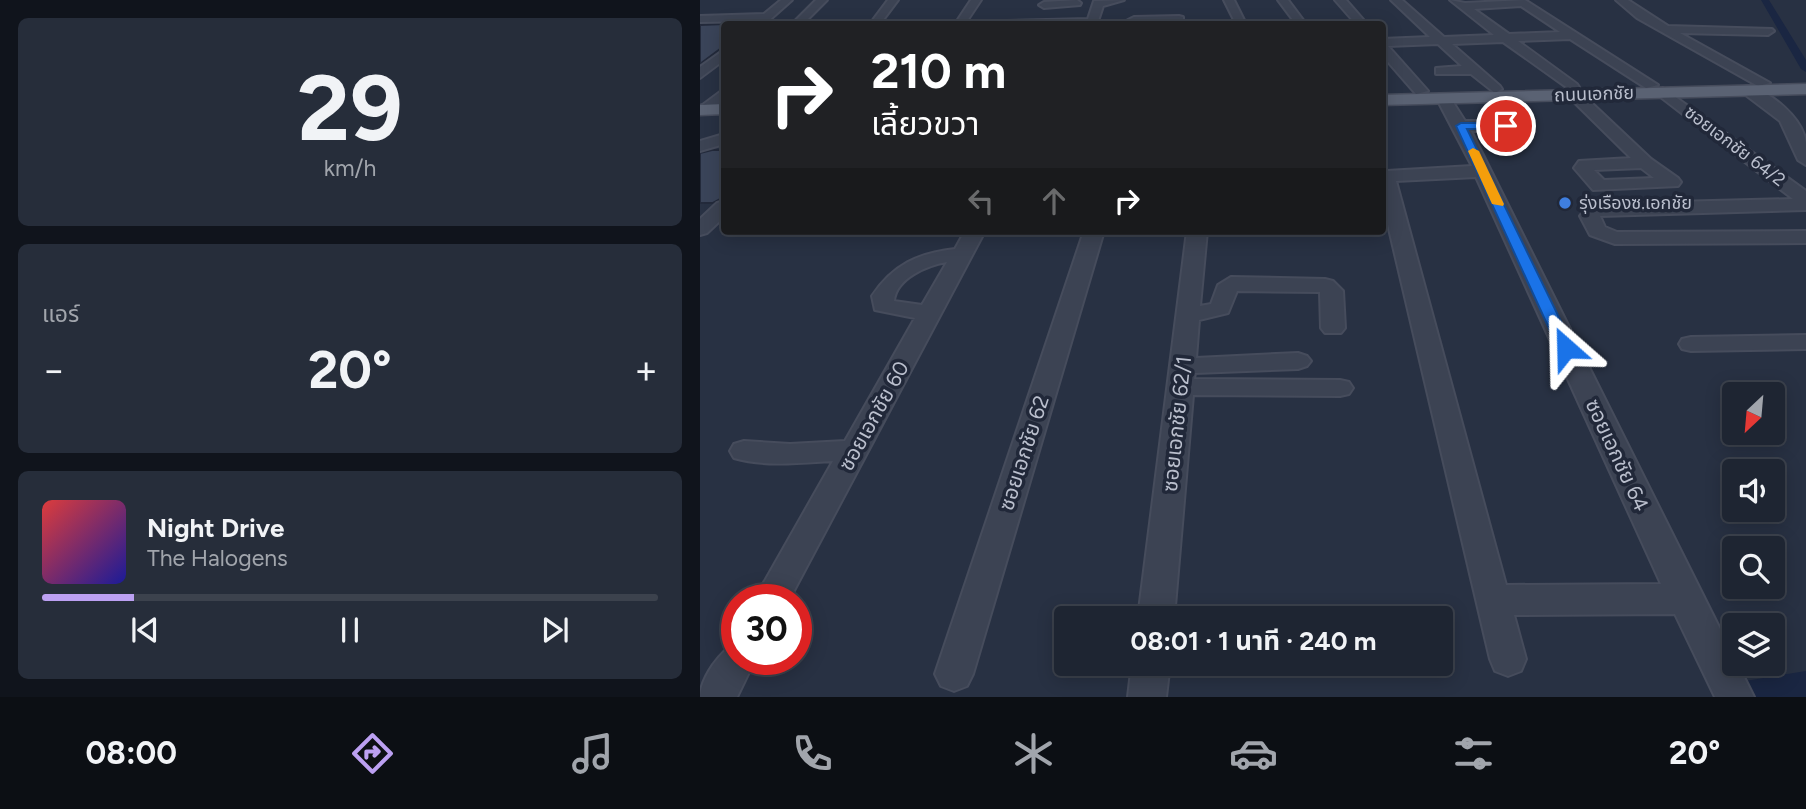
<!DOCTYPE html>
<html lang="th">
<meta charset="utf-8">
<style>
body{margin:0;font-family:Figtree,"Noto Sans Thai",sans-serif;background:#262d3a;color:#f1f3f6;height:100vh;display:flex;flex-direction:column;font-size:26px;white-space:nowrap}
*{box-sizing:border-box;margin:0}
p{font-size:23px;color:#a1a5ac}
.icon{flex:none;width:38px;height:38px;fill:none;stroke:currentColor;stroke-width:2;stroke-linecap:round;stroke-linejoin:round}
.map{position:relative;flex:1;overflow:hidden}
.side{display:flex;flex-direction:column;gap:18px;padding:18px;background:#10141c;width:700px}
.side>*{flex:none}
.hud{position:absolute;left:21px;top:21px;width:665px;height:214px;border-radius:7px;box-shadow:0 4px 18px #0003,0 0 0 2px #3c424d;background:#202124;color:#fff;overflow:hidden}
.needle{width:46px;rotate:206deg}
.tools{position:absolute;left:1022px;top:382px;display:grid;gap:14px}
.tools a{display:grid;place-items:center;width:63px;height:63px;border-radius:7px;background:#1e2532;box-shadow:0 4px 18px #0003,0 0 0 2px #3c424d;font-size:35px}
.speed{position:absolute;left:21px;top:584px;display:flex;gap:14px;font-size:35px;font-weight:700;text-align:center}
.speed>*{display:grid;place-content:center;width:91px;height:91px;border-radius:50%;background:#1e2532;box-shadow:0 4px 18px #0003,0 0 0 2px #3c424d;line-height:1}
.speed .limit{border:10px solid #d22;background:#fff;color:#111}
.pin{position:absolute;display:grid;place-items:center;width:60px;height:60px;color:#fff;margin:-30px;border:4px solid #fff;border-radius:50%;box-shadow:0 2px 7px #0007}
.me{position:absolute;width:77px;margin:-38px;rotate:335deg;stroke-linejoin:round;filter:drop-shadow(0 0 5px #0008)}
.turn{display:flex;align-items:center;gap:24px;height:147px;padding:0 35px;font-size:32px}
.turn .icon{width:91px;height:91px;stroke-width:2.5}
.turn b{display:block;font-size:49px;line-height:60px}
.lanes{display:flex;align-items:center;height:66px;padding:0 35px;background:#0003;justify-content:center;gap:35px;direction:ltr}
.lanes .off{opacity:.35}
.big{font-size:52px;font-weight:700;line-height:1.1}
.side .card{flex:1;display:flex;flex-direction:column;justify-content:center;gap:10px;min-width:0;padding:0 24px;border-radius:10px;background:#262d3a}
.side .dial{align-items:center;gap:0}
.dial b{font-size:91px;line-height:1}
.song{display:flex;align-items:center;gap:21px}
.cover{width:84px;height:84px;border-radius:10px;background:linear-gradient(135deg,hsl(0 70% 55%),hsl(240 70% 35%))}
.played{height:7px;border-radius:4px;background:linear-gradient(90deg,#bca0f2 15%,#3c424d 15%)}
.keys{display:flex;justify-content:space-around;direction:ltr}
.heat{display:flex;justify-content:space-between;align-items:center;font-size:38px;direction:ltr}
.trip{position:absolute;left:354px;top:606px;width:399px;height:70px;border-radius:7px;background:#1e2532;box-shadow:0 4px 18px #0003,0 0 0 2px #3c424d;font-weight:700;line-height:70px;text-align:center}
.dock{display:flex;height:112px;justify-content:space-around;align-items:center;background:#0c0f14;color:#a1a5ac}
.dock .icon{width:49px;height:49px}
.dock .active{color:#bca0f2}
.dock b{font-size:32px;color:#f1f3f6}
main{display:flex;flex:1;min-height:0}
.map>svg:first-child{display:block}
</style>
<main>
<section class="side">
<div class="card dial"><b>29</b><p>km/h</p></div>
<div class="card"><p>แอร์</p>
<div class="heat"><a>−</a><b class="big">20°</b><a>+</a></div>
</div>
<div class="card">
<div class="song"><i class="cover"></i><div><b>Night Drive</b><p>The Halogens</p></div></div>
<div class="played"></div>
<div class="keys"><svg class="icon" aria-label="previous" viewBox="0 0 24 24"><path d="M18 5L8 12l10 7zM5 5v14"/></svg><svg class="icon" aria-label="pause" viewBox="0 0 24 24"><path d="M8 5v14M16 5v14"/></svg><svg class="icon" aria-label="next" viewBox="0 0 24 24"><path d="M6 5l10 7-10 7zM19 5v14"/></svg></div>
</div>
</section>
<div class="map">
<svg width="1106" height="697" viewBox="0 0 1106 697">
<rect width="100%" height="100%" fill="#283143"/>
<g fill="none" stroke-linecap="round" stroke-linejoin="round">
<path fill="#1a2642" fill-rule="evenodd" d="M1061,0H1069L1106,60V72L1101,69Z
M1106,671V697H1018L1022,687L1033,683Z"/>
</g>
<path fill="#3a4459" stroke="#232a3b" stroke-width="2" d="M24,24V46L0,64V25Z
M12,150H24V197L13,203H0V153Z"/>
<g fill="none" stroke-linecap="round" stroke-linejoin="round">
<defs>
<path id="minor" d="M81,0H92L65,24H54L56,21L0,22V16L64,14Z
M116,0H127L103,24H92Z
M188,0H198L180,24H170Z
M271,0H281L265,24H255Z
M377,0L381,3L380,5L344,8L339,5L344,2Z
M424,0L403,6L397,24H301L307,21L388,19L394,1Z
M524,0H534L546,24H536Z
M578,0H588L606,24H596Z
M635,0H646L667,24H656Z
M691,0H702L744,37L794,35L750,0L765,3L825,0L958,85L946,88L870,39L818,41L877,84L879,87L872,91L803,42L752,44L800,86L802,89L795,93L771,74H736V68L762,66L738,44L688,46L728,91L716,94L682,55V39L730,37ZM821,6L860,32L809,34L774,9Z
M916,0H928L968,26L1072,29L1074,31L1068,35L980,33L1070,83L1058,86L937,18Z
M479,16L483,17V21L434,23L428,20L434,17Z
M24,50V60L0,78V67Z
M1048,86C1071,92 1103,118 1106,143C1106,150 1106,158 1106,165L1098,160L1080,121L1043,93V87Z
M963,88L1106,191V210L900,216L905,227L917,232L1106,231V243L915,244L890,235L880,216L888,206L895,204L1093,199L958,95V89Z
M24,89V100L10,113H0V107Z
M875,91L880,92L951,159L978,178L981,182L978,186L893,190L874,168L879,161L931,158L870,98L868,95ZM941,168L954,178L904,180L894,170Z
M744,95L749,96L765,121H806L814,126L806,131H771L1034,657V663H1037L1054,697H1015L975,614L814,615L826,659L821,671L808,676L795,671L790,659L682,199V175L687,171L772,166L737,99ZM776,177L961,584L806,585L696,181Z
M24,134V144L0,151V141Z
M24,201V217L7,233L0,235V219L17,203Z
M265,231H285L89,600H54L133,461C100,463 65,467 34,458L30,451L34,444L44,441L90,444L145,441L215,318L175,310L172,296C193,265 218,253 255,249ZM247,262L222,305L194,301C196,278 228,265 247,262Z
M384,231H404L273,674L267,686L254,691L241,686L235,674Z
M487,231H507L500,306L511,304L518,285L531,277L625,279L633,281L643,291L645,328L641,333H625L621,328L620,292L537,291L528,313L499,320L496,358L598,353L607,356L611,361L607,366L598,369L495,373L494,379L640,380L649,382L653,388L649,394L640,396L493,395L474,618H438Z
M1106,335V349L991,351L982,349L979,344L982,339L991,337Z
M37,643V660H55L37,697H0C1,678 20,650 37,643Z
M432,663H470L466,697H428Z"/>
<path id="major" d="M1106,84V94L682,105V95Z
M24,104V114L0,115V105Z"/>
</defs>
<use href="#minor" stroke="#464c5c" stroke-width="4"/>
<use href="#major" stroke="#464c5c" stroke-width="3"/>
<use href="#minor" fill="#3c4353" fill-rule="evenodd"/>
<use href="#major" fill="#5a6273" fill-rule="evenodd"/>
</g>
<path fill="#1a73e8" stroke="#114b97" stroke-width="2" d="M806,123L809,129H767L874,348L872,351L866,352L858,348L756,126L761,123Z"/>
<path fill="#f59e0b" d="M773,148L779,151L804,204L803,206L792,204L768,151Z"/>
<circle fill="#3f7fe0" stroke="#212839" stroke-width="2.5" cx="865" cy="203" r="7"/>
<g text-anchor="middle" stroke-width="7" stroke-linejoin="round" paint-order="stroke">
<g font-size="18" fill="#babfcd" stroke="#212839">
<text transform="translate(894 94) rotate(-2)" y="6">ถนนเอกชัย</text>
<text transform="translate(1035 146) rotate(37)" y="6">ซอยเอกชัย 64/2</text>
</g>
<g font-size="18" fill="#babfcd" stroke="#212839" text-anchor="start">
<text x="879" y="209">รุ่งเรืองซ.เอกชัย</text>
</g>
<g font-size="21" fill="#babfcd" stroke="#212839">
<text transform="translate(174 416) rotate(-61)" y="7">ซอยเอกชัย 60</text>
<text transform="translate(477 424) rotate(-84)" y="7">ซอยเอกชัย 62/1</text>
<text transform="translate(324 453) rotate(-72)" y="7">ซอยเอกชัย 62</text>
<text transform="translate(917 455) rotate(65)" y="7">ซอยเอกชัย 64</text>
</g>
</g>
</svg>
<div class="tools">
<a><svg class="needle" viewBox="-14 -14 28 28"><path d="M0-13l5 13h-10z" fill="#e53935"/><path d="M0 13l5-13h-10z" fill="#a1a5ac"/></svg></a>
<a><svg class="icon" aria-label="sound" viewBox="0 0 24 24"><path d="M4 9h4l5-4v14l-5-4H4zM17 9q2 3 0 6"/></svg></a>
<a><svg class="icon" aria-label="search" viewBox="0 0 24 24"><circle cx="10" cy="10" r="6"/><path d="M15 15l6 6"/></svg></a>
<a><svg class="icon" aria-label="layers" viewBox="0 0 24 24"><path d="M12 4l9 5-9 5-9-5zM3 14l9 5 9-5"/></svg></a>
</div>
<div class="speed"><div class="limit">30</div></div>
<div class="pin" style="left:806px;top:126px;background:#d93025"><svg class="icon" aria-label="arrive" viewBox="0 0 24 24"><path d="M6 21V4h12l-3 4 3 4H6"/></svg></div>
<svg class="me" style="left:866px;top:348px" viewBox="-20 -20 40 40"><path d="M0-17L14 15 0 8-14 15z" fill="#1a73e8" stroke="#fff" stroke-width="4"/></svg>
<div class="trip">08:01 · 1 นาที · 240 m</div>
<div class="hud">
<div class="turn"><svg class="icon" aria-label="right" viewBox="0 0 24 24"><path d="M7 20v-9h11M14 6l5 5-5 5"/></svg><div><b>210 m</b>เลี้ยวขวา</div></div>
<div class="lanes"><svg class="icon off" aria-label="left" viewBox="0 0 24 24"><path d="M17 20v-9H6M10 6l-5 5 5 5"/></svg><svg class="icon off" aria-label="ahead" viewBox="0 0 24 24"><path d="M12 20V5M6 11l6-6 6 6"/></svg><svg class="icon" aria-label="right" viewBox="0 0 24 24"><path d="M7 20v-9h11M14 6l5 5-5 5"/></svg></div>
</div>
</div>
</main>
<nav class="dock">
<b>08:00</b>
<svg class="icon active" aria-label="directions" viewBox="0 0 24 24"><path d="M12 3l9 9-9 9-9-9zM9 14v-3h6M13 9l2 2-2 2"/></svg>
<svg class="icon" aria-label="music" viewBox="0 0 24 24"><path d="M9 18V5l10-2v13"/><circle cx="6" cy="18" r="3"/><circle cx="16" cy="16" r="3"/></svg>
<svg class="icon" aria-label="phone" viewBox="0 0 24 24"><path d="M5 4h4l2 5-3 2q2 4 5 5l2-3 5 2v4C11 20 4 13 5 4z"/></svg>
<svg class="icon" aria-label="climate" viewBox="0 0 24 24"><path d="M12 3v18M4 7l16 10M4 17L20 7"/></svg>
<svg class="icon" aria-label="car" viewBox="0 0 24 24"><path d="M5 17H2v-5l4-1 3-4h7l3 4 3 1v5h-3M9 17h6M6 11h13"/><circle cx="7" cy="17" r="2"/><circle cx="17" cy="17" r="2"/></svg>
<svg class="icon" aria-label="filters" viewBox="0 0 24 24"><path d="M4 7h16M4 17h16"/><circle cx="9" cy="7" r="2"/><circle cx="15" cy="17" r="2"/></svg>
<b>20°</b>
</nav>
